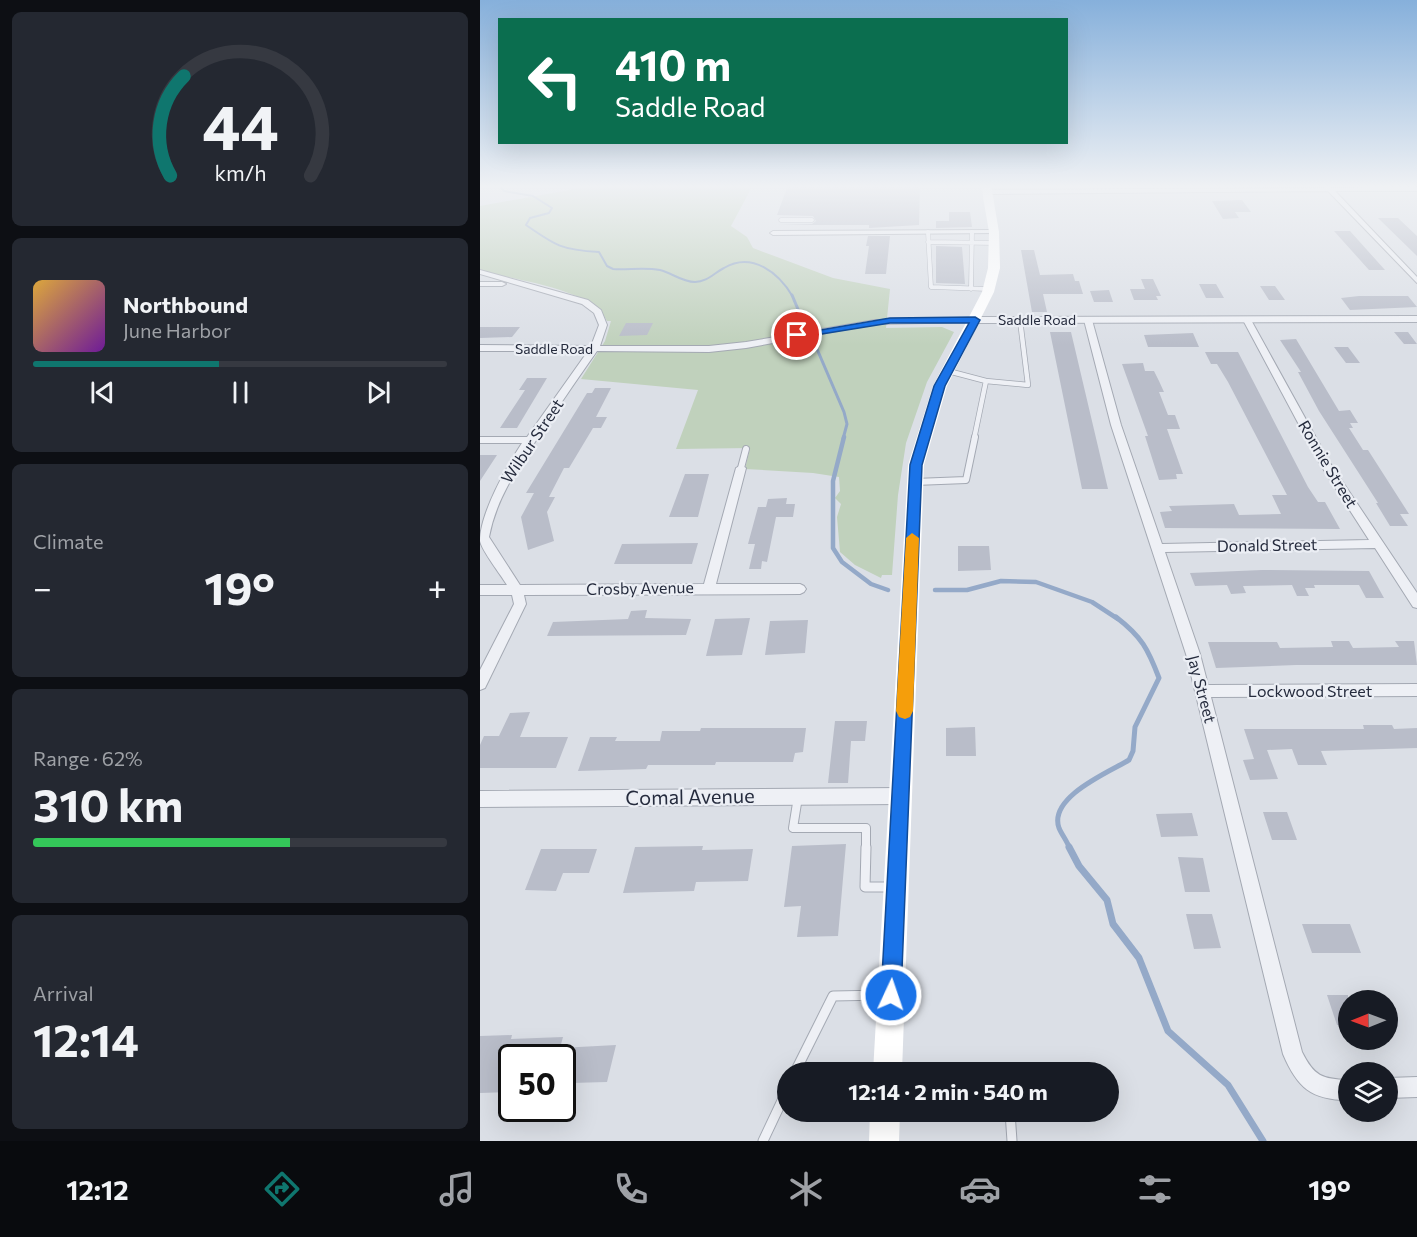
<!DOCTYPE html>
<meta charset="utf-8">
<style>
body{margin:0;font-family:Commissioner,sans-serif;background:#242831;color:#f1f3f6;height:100vh;display:flex;flex-direction:column;font-size:22px;white-space:nowrap}
*{box-sizing:border-box;margin:0}
p{font-size:20px;color:#9ea1a6}
.icon{flex:none;width:33px;height:33px;fill:none;stroke:currentColor;stroke-width:2;stroke-linecap:round;stroke-linejoin:round}
.map{position:relative;flex:1;overflow:hidden}
.panel{display:flex;flex-direction:column;gap:12px;padding:12px;background:#0d0f14;width:480px}
.panel>*{flex:none}
.banner{position:absolute;left:18px;top:18px;width:570px;height:126px;border-radius:0px;box-shadow:0 6px 24px #0002;background:#0b6e4f;color:#fff;overflow:hidden}
.needle{width:39px;rotate:269deg}
.controls{position:absolute;left:858px;top:990px;display:grid;gap:12px}
.controls a{display:grid;place-items:center;width:60px;height:60px;border-radius:50%;background:#171b24;box-shadow:0 6px 24px #0002;font-size:30px}
.speed{position:absolute;left:18px;top:1044px;display:flex;gap:12px;font-size:30px;font-weight:700;text-align:center}
.speed>*{display:grid;place-content:center;width:78px;height:78px;border-radius:50%;background:#171b24;box-shadow:0 6px 24px #0002;line-height:1}
.speed .limit{border:3px solid #111;border-radius:9px;background:#fff;color:#111}
.pin{position:absolute;display:grid;place-items:center;width:51px;height:51px;color:#fff;margin:-26px;border:3px solid #fff;border-radius:50%;box-shadow:0 2px 6px #0007}
.me{position:absolute;width:66px;margin:-33px;rotate:3deg;stroke-linejoin:round;filter:drop-shadow(0 0 4px #0008)}
.turn{display:flex;align-items:center;gap:21px;height:126px;padding:0 18px;font-size:27px}
.turn .icon{width:78px;height:78px;stroke-width:2.5}
.turn b{display:block;font-size:42px;line-height:51px}
.big{font-size:45px;font-weight:700;line-height:1.1}
.panel .tile{flex:1;display:flex;flex-direction:column;justify-content:center;gap:9px;min-width:0;padding:0 21px;border-radius:9px;background:#242831}
.panel .dial{align-items:center;gap:0}
.dial svg{height:156px;overflow:visible;fill:none;stroke:#363941;stroke-width:7;stroke-linecap:round;text-anchor:middle}
.dial text{fill:#f1f3f6;stroke:none}
.song{display:flex;align-items:center;gap:18px}
.cover{width:72px;height:72px;border-radius:9px;background:linear-gradient(135deg,hsl(40 70% 55%),hsl(280 70% 35%))}
.played{height:6px;border-radius:3px;background:linear-gradient(90deg,#0f766e 45%,#363941 45%)}
.keys{display:flex;justify-content:space-around;direction:ltr}
.heat{display:flex;justify-content:space-between;align-items:center;font-size:33px;direction:ltr}
.charge{height:9px;border-radius:4px;background:linear-gradient(90deg,#34c759 62%,#363941 0)}
.trip{position:absolute;left:297px;top:1062px;width:342px;height:60px;border-radius:30px;background:#171b24;box-shadow:0 6px 24px #0002;font-weight:700;line-height:60px;text-align:center}
.tabs{display:flex;height:96px;justify-content:space-around;align-items:center;background:#090b0e;color:#9ea1a6}
.tabs .icon{width:42px;height:42px}
.tabs .active{color:#0f766e}
.tabs b{font-size:27px;color:#f1f3f6}
main{display:flex;flex:1;min-height:0}
.map>svg:first-child{display:block}
</style>
<main>
<section class="panel">
<div class="tile dial"><svg viewBox="0 0 100 80">
<path d="M14 69A42 42 0 1 1 86 69"/>
<path d="M14 69A42 42 0 0 1 21 18" stroke="#0f766e"/>
<text x="50" y="56" font-size="32" font-weight="700">44</text>
<text x="50" y="72" font-size="11">km/h</text>
</svg></div>
<div class="tile">
<div class="song"><i class="cover"></i><div><b>Northbound</b><p>June Harbor</p></div></div>
<div class="played"></div>
<div class="keys"><svg class="icon" aria-label="previous" viewBox="0 0 24 24"><path d="M18 5L8 12l10 7zM5 5v14"/></svg><svg class="icon" aria-label="pause" viewBox="0 0 24 24"><path d="M8 5v14M16 5v14"/></svg><svg class="icon" aria-label="next" viewBox="0 0 24 24"><path d="M6 5l10 7-10 7zM19 5v14"/></svg></div>
</div>
<div class="tile"><p>Climate</p>
<div class="heat"><a>−</a><b class="big">19°</b><a>+</a></div>
</div>
<div class="tile"><p>Range · 62%</p><b class="big">310 km</b><div class="charge"></div></div>
<div class="tile"><p>Arrival</p><b class="big">12:14</b></div>
</section>
<div class="map">
<svg width="937" height="1141" viewBox="0 0 937 1141">
<rect width="100%" height="100%" fill="#dbdfe6"/>
<path fill="#c0d1bc" d="M117,185H273L251,226L267,237L273,248L353,278L410,289L406,328L462,327L474,332L447,382L426,443L418,495L412,575H402L401,578L375,565L360,552L357,517L361,504L355,498L360,491L359,477L333,473L265,469L270,448L196,449L218,390L101,379L125,341L131,321H127C110,287 34,281 0,270V206Z"/>
<g fill="none" stroke-linecap="round" stroke-linejoin="round">
<path stroke="#94a9c8" stroke-width="2" d="M23,185L21,188L24,191L53,196L72,208L69,213L50,218L46,225C76,246 82,250 119,252L127,266L133,269C148,270 165,267 180,270C192,273 202,282 215,282C227,282 234,273 244,268C272,251 299,273 313,297"/>
<path stroke="#94a9c8" stroke-width="3" d="M312,295L325,326
M334,342L364,412L367,424L363,439"/>
<path stroke="#94a9c8" stroke-width="4.5" d="M364,437L353,481V548L362,562L391,584L408,590
M455,590H487L521,581L556,582L612,602L638,619"/>
<path stroke="#94a9c8" stroke-width="5" d="M590,849C587,841 582,835 579,828C568,797 629,772 649,760L653,751L655,727L679,678C668,649 662,637 636,617"/>
<path stroke="#94a9c8" stroke-width="7" d="M589,847L599,866L627,900L633,924L659,958L688,1031L748,1085L783,1141"/>
</g>
<path fill="#b9bdc9" d="M308,185H440L439,225L389,228V225H298L332,224L336,221L333,216L297,215Z
M762,200L771,212H755L759,218L743,219L732,201Z
M469,212H490L492,227L456,228V221H469Z
M898,218H918L937,236V256Z
M854,231H870L905,270H889Z
M388,236H410L406,274H385L389,246H386Z
M456,246L482,247L485,284L456,283Z
M541,250H554L560,275L593,274L595,281H599L603,294H563L567,312H552Z
M661,279H673L681,296H676L678,300H654L650,289H665Z
M719,284H736L744,298H726Z
M780,286H795L805,300H789Z
M629,290L633,302H614L610,291Z
M879,296H928L937,307L870,310L861,298Z
M146,323H173L167,335L139,336Z
M0,327H40L32,337L0,338Z
M570,332H591L628,489H602Z
M914,332H928L937,344H924Z
M713,333L719,347H668L664,335Z
M816,339L859,411L870,410L878,423H870L873,428H869L883,450H888L929,514H920L928,526H910L896,503H898L839,411L818,372H821L800,340Z
M854,347H868L880,363H866Z
M725,352H758L828,487L838,502H845L860,529L685,528L680,512L692,511L689,506L754,504L759,515L801,514L792,495H807L748,382L737,364H731Z
M663,363L665,371H674L679,381L684,392H679L688,415H695L700,429H687L703,474H696L697,479L679,480L665,436H668L642,364Z
M47,378H67L37,428H20L45,390H39Z
M115,388H131L116,417H127L121,428H113L89,468H84L69,497H75L67,512L74,541L48,550L41,517L54,493H46L107,393H112Z
M0,455H17L0,481Z
M205,474H229L218,517H189Z
M307,498L306,504H315L313,517H296L287,562L282,561L281,569H269L275,544H268L278,507H286L288,499Z
M218,543L212,564H134L142,544Z
M478,546H509L511,570L478,571Z
M782,570L889,571L904,598H886L879,585H834L835,588H825L829,596H817L812,585L763,586L766,593L751,594L747,585L715,586L710,573Z
M167,610L165,618L211,619L206,635L67,636L73,622L148,619L151,611Z
M270,618L262,655L226,656L235,619Z
M328,620L325,653L285,655L290,621Z
M851,641H869L873,648L919,647L915,641H934L937,665H816L736,668L728,642H797L800,648L853,647Z
M50,712L40,737H88L76,768H0V745L4,736H19L30,713Z
M355,721H387L385,741H371L368,783H348Z
M883,725H912L914,729L937,728V748L841,751L847,765H818L812,749L787,750L798,779L770,780L763,760L774,759L764,729H884Z
M495,727L496,756H466V728Z
M221,728H326L323,752L315,753L313,762H236L235,765H168L166,769L98,771L110,737H137L135,741H180L182,731H220Z
M783,812H807L817,840H792Z
M712,813L718,836L681,837L676,814Z
M366,844L358,936L317,937L321,906L304,907L312,846Z
M223,846L222,850L273,849L268,881L216,882L214,891L143,893L155,847Z
M61,849H117L109,873H83L76,891L45,890Z
M698,857L723,858L730,892H705Z
M706,914H732L741,948L714,949Z
M822,924H870L881,953H832Z
M847,995H868V1025H857Z
M32,1035L31,1039L83,1037L80,1048L136,1045L127,1082L90,1083L96,1058H32V1092L0,1093V1036Z"/>
<g fill="none" stroke-linecap="round" stroke-linejoin="round">
<defs>
<path id="service-far4" d="M301,220H332
M448,232L451,287L508,289
M448,242L515,243
M491,289L492,232"/>
<path id="service-far3" d="M468,371L506,381
M494,439L506,381L548,385L540,320"/>
<path id="service-far2" d="M261,468L266,449
M435,482L486,480L495,437"/>
<path id="service-far1" d="M318,797L313,828H386V849"/>
<path id="service" d="M386,847L385,887H410
M315,1072L353,996L404,995
M530,1112L532,1141
M283,1141L308,1088"/>
<path id="minor" d="M844,185H848L851,188L937,187V191H855L937,277V283L848,191L506,194L503,192L506,190L844,188Z
M514,230L516,231V233L293,235L290,233L293,231Z
M0,270L108,300L121,310L127,325L120,346H229L266,342L395,320L495,318L499,320L495,322L395,324L266,348L229,352L117,351C96,381 74,413 55,442C35,472 16,500 9,537L40,585L224,584L256,468L261,465L266,468L236,584H320L324,586L326,589L324,592L320,594L44,595L46,604L5,688L0,690V670L34,604L32,595H0V585H27C21,575 2,551 0,541C0,513 27,466 42,443H0V437H47L108,351H0V345L111,346L119,325L114,313L102,304L0,274Z
M0,282H22L26,284L22,286H0Z
M605,318L612,320L641,425L682,544L889,540L840,464L763,320L767,318L771,320L850,463L937,593V608L933,607L895,548L685,552L720,654L728,685L937,684V696L731,697L822,1052C834,1076 842,1079 868,1080V1100C831,1100 817,1087 803,1054L706,654L631,425L604,320Z
M421,788L426,791L429,796L426,801L421,804L0,807V791Z
M937,1077V1097L908,1098V1078Z"/>
<path id="tertiary" d="M937,316V322L495,323L490,320L495,317Z"/>
</defs>
<use href="#service-far4" stroke="#a4a9b3" stroke-width="5"/>
<use href="#service-far3" stroke="#a4a9b3" stroke-width="6"/>
<use href="#service-far2" stroke="#a4a9b3" stroke-width="8"/>
<use href="#service-far1" stroke="#a4a9b3" stroke-width="10"/>
<use href="#service" stroke="#a4a9b3" stroke-width="11"/>
<use href="#minor" stroke="#a4a9b3" stroke-width="2"/>
<use href="#tertiary" stroke="#a4a9b3" stroke-width="2"/>
<use href="#service-far4" stroke="#eef0f5" stroke-width="4"/>
<use href="#service-far3" stroke="#eef0f5" stroke-width="4.5"/>
<use href="#service-far2" stroke="#eef0f5" stroke-width="6"/>
<use href="#service-far1" stroke="#eef0f5" stroke-width="8"/>
<use href="#service" stroke="#eef0f5" stroke-width="9"/>
<use href="#minor" fill="#eef0f5" fill-rule="evenodd"/>
<use href="#tertiary" fill="#eef0f5" fill-rule="evenodd"/>
<path fill="#fff" fill-rule="evenodd" d="M501,185H511L519,232L520,268L514,292L467,386L444,465L422,1072H393L428,465L453,386L502,292L508,268L509,232Z
M390,1112H420L419,1141H389Z"/>
</g>
<linearGradient id="sky" x2="0" y2="1"><stop stop-color="#86b0db"/><stop offset="0.54" stop-color="#eff1f4"/><stop offset="1" stop-color="#eff1f4" stop-opacity="0"/></linearGradient>
<rect width="937" height="345" fill="url(#sky)"/>
<path fill="#1a73e8" stroke="#114b97" stroke-width="1.5" d="M495,317L500,320L465,386L442,465L421,995L418,1003L411,1006L404,1003L401,995L430,465L454,386L489,323H410L317,338L312,335L410,318Z"/>
<path fill="#f59e0b" d="M432,533L439,538L433,711L430,717L425,719L419,717L416,711L426,538Z"/>
<g text-anchor="middle" stroke-width="4.5" stroke-linejoin="round" paint-order="stroke">
<g font-size="14" fill="#252b3d" stroke="#ebeef4">
<text x="557" y="325">Saddle Road</text>
<text x="74" y="354">Saddle Road</text>
</g>
<g font-size="16" fill="#252b3d" stroke="#ebeef4">
<text transform="translate(52 441) rotate(-56)" y="6">Wilbur Street</text>
<text transform="translate(848 464) rotate(59)" y="6">Ronnie Street</text>
<text transform="translate(787 545) rotate(-1)" y="6">Donald Street</text>
<text transform="translate(160 588) rotate(-1)" y="6">Crosby Avenue</text>
<text transform="translate(722 689) rotate(75)" y="6">Jay Street</text>
<text x="830" y="697">Lockwood Street</text>
</g>
<g font-size="20" fill="#252b3d" stroke="#ebeef4">
<text transform="translate(210 797) rotate(-1)" y="7">Comal Avenue</text>
</g>
</g>
</svg>
<div class="controls">
<a><svg class="needle" viewBox="-14 -14 28 28"><path d="M0-13l5 13h-10z" fill="#e53935"/><path d="M0 13l5-13h-10z" fill="#9ea1a6"/></svg></a>
<a><svg class="icon" aria-label="layers" viewBox="0 0 24 24"><path d="M12 4l9 5-9 5-9-5zM3 14l9 5 9-5"/></svg></a>
</div>
<div class="speed"><div class="limit">50</div></div>
<div class="pin" style="left:317px;top:335px;background:#d93025"><svg class="icon" aria-label="arrive" viewBox="0 0 24 24"><path d="M6 21V4h12l-3 4 3 4H6"/></svg></div>
<svg class="me" style="left:411px;top:995px" viewBox="-20 -20 40 40"><circle r="17" fill="#1a73e8" stroke="#fff" stroke-width="3"/><path d="M0-11L8 9 0 5-8 9z" fill="#fff"/></svg>
<div class="trip">12:14 · 2 min · 540 m</div>
<div class="banner">
<div class="turn"><svg class="icon" aria-label="left" viewBox="0 0 24 24"><path d="M17 20v-9H6M10 6l-5 5 5 5"/></svg><div><b>410 m</b>Saddle Road</div></div>
</div>
</div>
</main>
<nav class="tabs">
<b>12:12</b>
<svg class="icon active" aria-label="directions" viewBox="0 0 24 24"><path d="M12 3l9 9-9 9-9-9zM9 14v-3h6M13 9l2 2-2 2"/></svg>
<svg class="icon" aria-label="music" viewBox="0 0 24 24"><path d="M9 18V5l10-2v13"/><circle cx="6" cy="18" r="3"/><circle cx="16" cy="16" r="3"/></svg>
<svg class="icon" aria-label="phone" viewBox="0 0 24 24"><path d="M5 4h4l2 5-3 2q2 4 5 5l2-3 5 2v4C11 20 4 13 5 4z"/></svg>
<svg class="icon" aria-label="climate" viewBox="0 0 24 24"><path d="M12 3v18M4 7l16 10M4 17L20 7"/></svg>
<svg class="icon" aria-label="car" viewBox="0 0 24 24"><path d="M5 17H2v-5l4-1 3-4h7l3 4 3 1v5h-3M9 17h6M6 11h13"/><circle cx="7" cy="17" r="2"/><circle cx="17" cy="17" r="2"/></svg>
<svg class="icon" aria-label="filters" viewBox="0 0 24 24"><path d="M4 7h16M4 17h16"/><circle cx="9" cy="7" r="2"/><circle cx="15" cy="17" r="2"/></svg>
<b>19°</b>
</nav>
